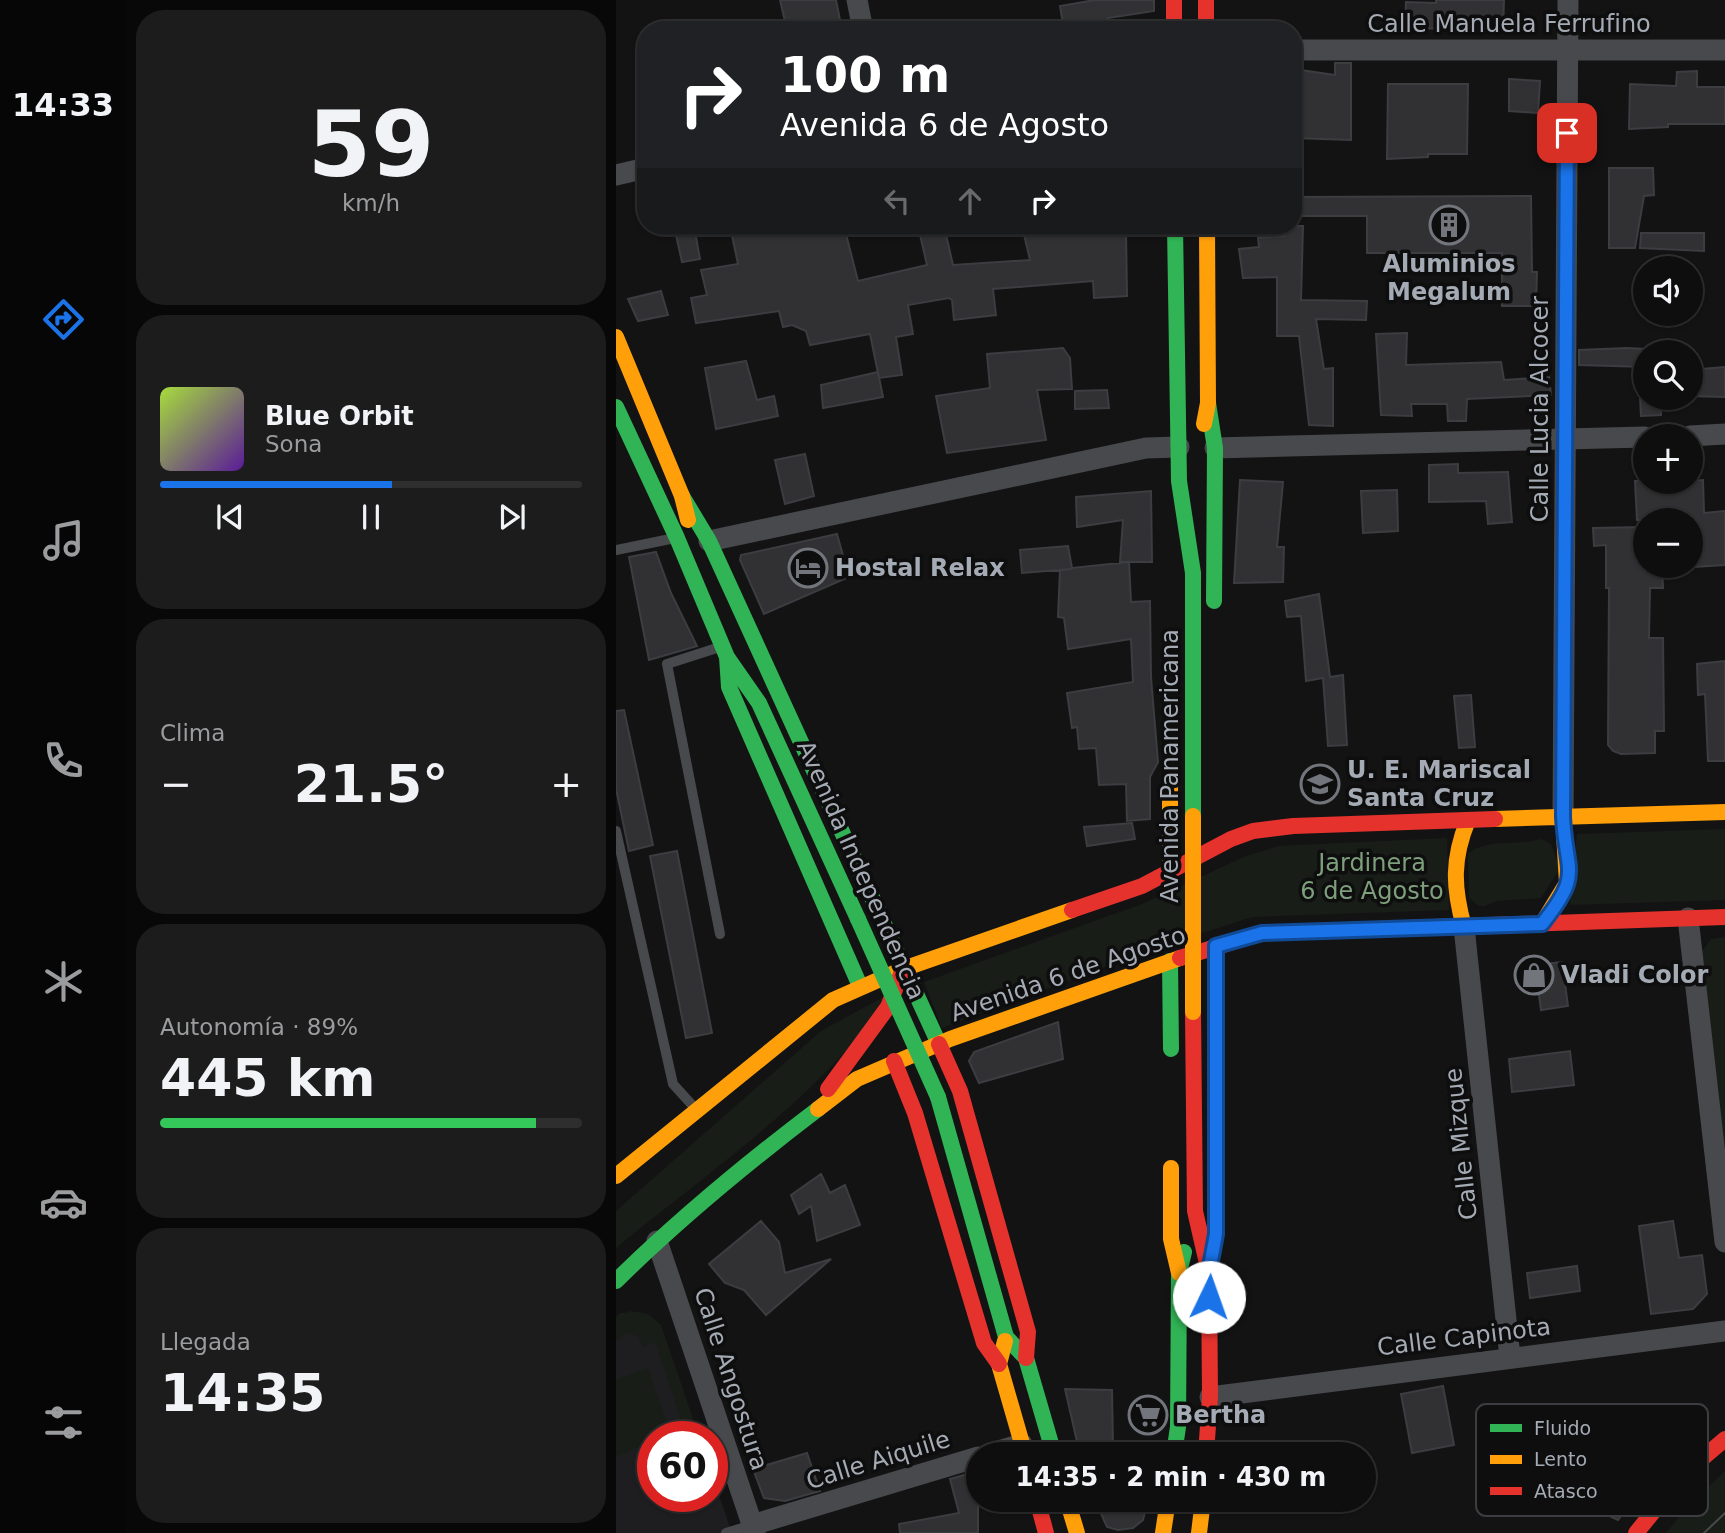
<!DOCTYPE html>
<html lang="es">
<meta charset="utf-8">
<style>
body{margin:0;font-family:"DejaVu Sans",sans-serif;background:#1c1c1d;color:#f1f3f6;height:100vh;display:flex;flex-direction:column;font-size:26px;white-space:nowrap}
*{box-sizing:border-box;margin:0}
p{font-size:23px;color:#9b9c9e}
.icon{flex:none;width:38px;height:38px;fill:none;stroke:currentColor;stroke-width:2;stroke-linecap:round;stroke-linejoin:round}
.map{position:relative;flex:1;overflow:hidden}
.sheet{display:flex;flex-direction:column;gap:10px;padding:10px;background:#080808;width:490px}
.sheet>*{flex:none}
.banner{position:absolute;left:21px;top:21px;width:665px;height:214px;border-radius:28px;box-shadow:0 2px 5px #0004,0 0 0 2px #2e2e2f;background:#202124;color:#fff;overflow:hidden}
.tools{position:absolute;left:1017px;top:256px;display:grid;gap:14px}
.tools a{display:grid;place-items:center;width:70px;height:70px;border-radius:50%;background:#0e0e0f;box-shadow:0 2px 5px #0004,0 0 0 2px #2e2e2f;font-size:35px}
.speed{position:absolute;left:21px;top:1421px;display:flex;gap:14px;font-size:35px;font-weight:700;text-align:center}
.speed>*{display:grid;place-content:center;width:91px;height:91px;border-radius:50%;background:#0e0e0f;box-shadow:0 2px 5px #0004,0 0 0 2px #2e2e2f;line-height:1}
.speed .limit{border:10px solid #d22;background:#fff;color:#111}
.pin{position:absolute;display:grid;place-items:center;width:60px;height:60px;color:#fff;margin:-30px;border-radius:14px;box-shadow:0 4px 10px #0006}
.me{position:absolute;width:77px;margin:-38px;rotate:3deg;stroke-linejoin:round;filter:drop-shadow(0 0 5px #0008)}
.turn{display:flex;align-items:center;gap:24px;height:147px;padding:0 28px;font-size:32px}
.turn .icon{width:91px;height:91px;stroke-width:2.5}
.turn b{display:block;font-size:49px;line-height:60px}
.lanes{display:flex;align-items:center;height:66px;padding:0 28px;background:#0003;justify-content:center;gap:35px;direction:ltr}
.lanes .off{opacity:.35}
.big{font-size:52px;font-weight:700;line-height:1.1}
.sheet .tile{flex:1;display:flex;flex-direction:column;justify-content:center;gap:10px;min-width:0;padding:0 24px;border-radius:28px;background:#1c1c1d}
.sheet .dial{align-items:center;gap:0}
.dial b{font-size:91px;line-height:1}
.song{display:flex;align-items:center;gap:21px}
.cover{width:84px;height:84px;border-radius:10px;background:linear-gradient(135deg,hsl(80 70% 55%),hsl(270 70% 35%))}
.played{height:7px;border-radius:4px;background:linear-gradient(90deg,#1a73e8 55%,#2e2e2f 55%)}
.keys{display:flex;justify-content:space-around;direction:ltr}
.heat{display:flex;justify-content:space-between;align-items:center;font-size:38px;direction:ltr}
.charge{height:10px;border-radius:5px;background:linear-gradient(90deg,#34c759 89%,#2e2e2f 0)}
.trip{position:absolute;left:350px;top:1442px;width:410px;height:70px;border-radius:35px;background:#0e0e0f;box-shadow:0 2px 5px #0004,0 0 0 2px #2e2e2f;font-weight:700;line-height:70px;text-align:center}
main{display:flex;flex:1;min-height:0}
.tab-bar{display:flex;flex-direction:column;width:126px;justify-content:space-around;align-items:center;background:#060606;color:#9b9c9e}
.tab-bar .icon{width:49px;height:49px}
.tab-bar .active{color:#1a73e8}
.tab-bar b{font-size:32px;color:#f1f3f6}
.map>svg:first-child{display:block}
</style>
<main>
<nav class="tab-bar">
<b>14:33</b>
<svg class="icon active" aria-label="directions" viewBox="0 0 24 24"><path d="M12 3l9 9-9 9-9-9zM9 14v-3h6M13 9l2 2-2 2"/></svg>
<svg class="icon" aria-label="music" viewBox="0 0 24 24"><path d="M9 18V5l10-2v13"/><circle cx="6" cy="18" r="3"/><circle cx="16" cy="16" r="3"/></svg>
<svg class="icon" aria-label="phone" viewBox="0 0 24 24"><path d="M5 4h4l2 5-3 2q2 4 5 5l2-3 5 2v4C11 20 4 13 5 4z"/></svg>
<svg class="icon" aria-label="climate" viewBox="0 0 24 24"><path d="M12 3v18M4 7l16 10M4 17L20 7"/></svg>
<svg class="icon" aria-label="car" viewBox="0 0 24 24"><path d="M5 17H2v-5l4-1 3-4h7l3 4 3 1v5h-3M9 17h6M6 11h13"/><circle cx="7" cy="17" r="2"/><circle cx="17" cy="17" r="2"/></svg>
<svg class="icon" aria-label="filters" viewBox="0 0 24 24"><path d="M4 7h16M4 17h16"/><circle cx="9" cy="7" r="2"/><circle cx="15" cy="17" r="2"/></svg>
</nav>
<section class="sheet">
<div class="tile dial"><b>59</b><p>km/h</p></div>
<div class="tile">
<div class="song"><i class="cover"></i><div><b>Blue Orbit</b><p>Sona</p></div></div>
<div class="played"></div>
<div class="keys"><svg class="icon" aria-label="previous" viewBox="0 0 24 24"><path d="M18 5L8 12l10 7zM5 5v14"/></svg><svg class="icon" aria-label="pause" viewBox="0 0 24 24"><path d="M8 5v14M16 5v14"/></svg><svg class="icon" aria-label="next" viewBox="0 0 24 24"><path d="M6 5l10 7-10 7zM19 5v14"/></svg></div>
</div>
<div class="tile"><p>Clima</p>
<div class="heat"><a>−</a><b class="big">21.5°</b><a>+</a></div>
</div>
<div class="tile"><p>Autonomía · 89%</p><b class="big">445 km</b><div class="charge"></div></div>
<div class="tile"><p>Llegada</p><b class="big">14:35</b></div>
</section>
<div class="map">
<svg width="1109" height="1533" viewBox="0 0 1109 1533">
<rect width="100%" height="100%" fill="#131314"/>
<path fill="#1e1e20" d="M24,1312L45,1325L83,1437H37V1496H96V1475L116,1533H0V1317L5,1313Z"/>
<path fill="#181d18" d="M1109,829V900L954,905L961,834Z
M831,838L833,910L636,917L537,949L326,1028L308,982L526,904L630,856L662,846Z
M925,839L935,844L944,868L925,898L881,901L869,906H863L853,898L852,854C869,838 902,846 925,839Z
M1109,937V1150L1084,954L1095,939Z
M273,994C216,1088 86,1177 0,1248V1211L205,1031Z
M14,1311L32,1314L45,1325L83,1437H76L68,1429L39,1342L27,1347L22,1336L12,1333L0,1341V1317Z
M32,1368L56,1437H37V1442L0,1456V1380Z
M1109,1471V1533H1050L1076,1502Z"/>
<path fill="#313134" stroke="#3c3d40" stroke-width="2" d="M164,0H220L226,30H171Z
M479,0H538V11L492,18V25L448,30L444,6Z
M820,0H888L887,30L789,28L790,2L820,3Z
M719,63H735V140L677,138V94L683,95L684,70L719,75Z
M1081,71V87H1109V124H1052V127L1013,129L1014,84L1060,86L1061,72Z
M893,79L924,81L922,113L893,111Z
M772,84H852L851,154H812V157L771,159Z
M993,168H1037L1038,195L1028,196L1019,248H993Z
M915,196L916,272H921L920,306H886V253H751V216H677V197Z
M58,226H78L84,259L66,262Z
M114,226H228L242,281L311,265L302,226H328L337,265L414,260L406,226H436L439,236L510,232L511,296L478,298L477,281L377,289L380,315L338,320L336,300L333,298L292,305L297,334L280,337L286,375L263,378L254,334L194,345L190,331L176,325L167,327L163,311L80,323L75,298L91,295L85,270L122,264Z
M668,226H687L685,300L751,301L750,320L700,319L708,369L717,368V426L693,425L683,336H661V277L627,278L623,249L643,247L642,238L668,236Z
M1025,233H1088V251L1024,248Z
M45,291L52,315L22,321L12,299Z
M791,333L790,365L885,362L888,380L933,377L935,395L851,399L850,421H832L831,404H795L796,416L765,415L760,334Z
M447,348L454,358L456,389L421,390L430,440L331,453L320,396L374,388L371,354Z
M1011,348L1029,349V367L963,365V350Z
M130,361L141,400L158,396L162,416L100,429L89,368Z
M1109,367V397L1074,396V370Z
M262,372L267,397L207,408L205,385Z
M491,390L493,408L459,409V391Z
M1024,397H1044L1045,415L1025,416Z
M189,454L198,496L169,504L159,460Z
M842,464V473L892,472L896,522L872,524L870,501L813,502V465Z
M624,480L667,482L661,547H668L667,582L618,583Z
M1087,480L1088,513L1109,511V565L1078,567L1074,520H1021L1019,481H1037V484Z
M781,490L782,531L747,533L745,491Z
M535,491L536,562H504L507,520L461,527L460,497Z
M1029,527V565H1046L1047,588H1034L1033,638H1047L1048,731H1039V753L1005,754L997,751L992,745L993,588H990V545L978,546L977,528Z
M221,534L233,577L148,614L124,560L125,555Z
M452,546L456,568L513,562L515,602L534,601L535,677L542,762L534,777V819L511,821L510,784L483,785L480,748L463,749L461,727L456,728L451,693L517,682L515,639L452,649L448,618L442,617L444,570L456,569L406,573L404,550Z
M40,552L55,593L81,646L33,660L13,557Z
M703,594L714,677L727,675L731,745L712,746L707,678L690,681L685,616L671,617L669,601Z
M1109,661V761H1092L1089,694L1082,695L1081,664Z
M855,695L859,747L843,748L838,696Z
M8,710L37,845L13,851L0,789V711Z
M516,823L519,839L471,846L468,827Z
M61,851L96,1033L70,1038L34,856Z
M946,962L952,1006L925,1010L919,965Z
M442,1022L447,1059L363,1083L353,1061L358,1052Z
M954,1051L958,1085L896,1092L893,1059Z
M205,1174L214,1193L229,1185L244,1225L201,1241L195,1206L183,1214L175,1195Z
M145,1221L163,1242L169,1273L215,1259L150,1315L128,1290L109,1283L93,1264Z
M1057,1221L1063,1258L1086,1255L1091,1294L1077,1309L1035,1314L1023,1226Z
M961,1266L964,1291L914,1298L911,1273Z
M827,1386L838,1445L796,1453L785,1394Z
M449,1389L496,1390L497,1447L462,1446Z
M191,1453L204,1491L169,1501L148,1498L137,1469Z
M969,1466L1021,1494L1002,1520L954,1498Z
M362,1471V1533H284L283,1524L343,1513L334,1479Z
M479,1500H532L527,1520L517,1528L502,1530L491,1527Z"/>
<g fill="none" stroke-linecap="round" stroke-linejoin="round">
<path stroke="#48494c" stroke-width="10" d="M0,550L59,538
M104,647L51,664L104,934
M0,831L57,1084L77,1106
M110,1533L136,1525"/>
<path stroke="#48494c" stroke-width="21" d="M241,0L247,30
M677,50H1109
M0,175L30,168
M1074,436L1109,434
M599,448L1029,437
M93,541L530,448L563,447
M947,817L952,0
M1072,918L1109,1242
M848,927L894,1357
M41,1241L139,1533
M594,1397L1109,1331
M372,1454L406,1444
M136,1525L362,1457"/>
<path stroke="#30b455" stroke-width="16" d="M559,226L563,481L577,573V816
M592,403L599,448L598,601
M0,407L61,538L111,657L143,703L242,919
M66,496L93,541L323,1044
M111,657L113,687L244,986
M554,961L555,1049
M322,1097L390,1337L410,1358L438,1454
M0,1281C63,1219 131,1163 202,1109
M558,1454L562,1427L563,1273L568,1252"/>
<path stroke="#ff9f0a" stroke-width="16" d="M0,337L66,496L72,520
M588,424L592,403L591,226
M554,778V873
M879,819L1109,812
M926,924L951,883L947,817
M848,927C837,887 836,859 852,820
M202,1109L241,1079L334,1039L564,958
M555,1168V1239L563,1273
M0,1176L217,1000L287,969L456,910
M389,1341L383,1364L409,1454
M451,1500L461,1533
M547,1533L552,1500
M583,1533L587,1500"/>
<path stroke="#e5322d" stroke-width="16" d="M558,0V30
M590,0V30
M456,910L526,886L615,839L637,831L677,826L879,819
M600,946V1049
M564,958L646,933L1109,917
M577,1012L579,1211L593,1272L594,1397L590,1454
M323,1044L344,1091L412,1332L410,1358
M278,1061L299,1113L368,1343L383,1364
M212,1089L272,1007L286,972
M421,1500L430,1533
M1020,1533L1068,1474L1109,1439"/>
<path stroke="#48494b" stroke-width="2" d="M1088,1533L1109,1513"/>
<path stroke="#30b455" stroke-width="16" d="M242,919L322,1097"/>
<path stroke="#ff9f0a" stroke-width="16" d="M577,816V1012"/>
</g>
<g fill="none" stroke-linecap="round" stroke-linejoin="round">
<defs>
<path id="route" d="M593,1297V1272L600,1234V946L646,933L926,924C967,873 950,874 947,817L951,133"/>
</defs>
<use href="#route" stroke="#114b97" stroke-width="18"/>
<use href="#route" stroke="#1a73e8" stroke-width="12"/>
</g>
<defs>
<symbol id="building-ring" viewBox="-11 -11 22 22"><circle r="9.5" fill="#0e0e0f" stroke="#72767c" stroke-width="1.5"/><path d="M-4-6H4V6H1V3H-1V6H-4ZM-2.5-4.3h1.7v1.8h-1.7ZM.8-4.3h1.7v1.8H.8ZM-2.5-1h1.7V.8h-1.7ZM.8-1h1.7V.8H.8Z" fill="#72767c"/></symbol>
<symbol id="hotel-ring" viewBox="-11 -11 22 22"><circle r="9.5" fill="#0e0e0f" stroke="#72767c" stroke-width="1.5"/><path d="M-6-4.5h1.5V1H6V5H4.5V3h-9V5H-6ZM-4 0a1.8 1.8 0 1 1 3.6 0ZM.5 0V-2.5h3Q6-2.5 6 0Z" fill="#72767c"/></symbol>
<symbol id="university-ring" viewBox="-11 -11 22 22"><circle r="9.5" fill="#0e0e0f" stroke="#72767c" stroke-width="1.5"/><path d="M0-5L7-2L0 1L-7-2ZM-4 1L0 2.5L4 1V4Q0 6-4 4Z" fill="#72767c"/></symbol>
<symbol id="shop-ring" viewBox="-11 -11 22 22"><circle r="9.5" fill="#0e0e0f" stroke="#72767c" stroke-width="1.5"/><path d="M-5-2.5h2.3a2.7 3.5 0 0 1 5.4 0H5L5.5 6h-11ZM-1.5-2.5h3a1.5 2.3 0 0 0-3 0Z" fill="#72767c"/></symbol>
<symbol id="supermarket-ring" viewBox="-11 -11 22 22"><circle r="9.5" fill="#0e0e0f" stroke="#72767c" stroke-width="1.5"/><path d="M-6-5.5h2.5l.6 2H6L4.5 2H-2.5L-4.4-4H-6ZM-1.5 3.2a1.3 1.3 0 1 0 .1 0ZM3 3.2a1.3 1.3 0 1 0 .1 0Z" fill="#72767c"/></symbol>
</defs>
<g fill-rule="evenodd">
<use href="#building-ring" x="811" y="203" width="44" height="44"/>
<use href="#hotel-ring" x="170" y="546" width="44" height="44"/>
<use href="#university-ring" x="682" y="762" width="44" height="44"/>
<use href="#shop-ring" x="896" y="953" width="44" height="44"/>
<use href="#supermarket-ring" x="510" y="1393" width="44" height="44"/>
</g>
<g text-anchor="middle" stroke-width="7" stroke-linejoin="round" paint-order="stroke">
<g font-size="24" fill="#a5abb4" stroke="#0e0e0f">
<text x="893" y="32">Calle Manuela Ferrufino</text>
<text transform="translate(924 409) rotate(-90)" y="8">Calle Lucia Alcocer</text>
<text transform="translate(554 766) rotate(-90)" y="8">Avenida Panamericana</text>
<text transform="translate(245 870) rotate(66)" y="8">Avenida Independencia</text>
<text transform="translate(452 974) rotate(-19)" y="8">Avenida 6 de Agosto</text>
<text transform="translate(845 1144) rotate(-96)" y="8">Calle Mizque</text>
<text transform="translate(848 1337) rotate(-7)" y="8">Calle Capinota</text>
<text transform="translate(115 1379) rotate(72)" y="8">Calle Angostura</text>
<text transform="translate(262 1460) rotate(-17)" y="8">Calle Aiquile</text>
</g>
<g font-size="24" font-weight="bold" fill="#a5abb4" stroke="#0e0e0f" text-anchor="start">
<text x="833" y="272" text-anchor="middle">Aluminios<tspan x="833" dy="28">Megalum</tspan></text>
<text x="219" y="576">Hostal Relax</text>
<text x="731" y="778">U. E. Mariscal<tspan x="731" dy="28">Santa Cruz</tspan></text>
<text x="945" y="983">Vladi Color</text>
<text x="559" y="1423">Bertha</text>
</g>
<g font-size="24" fill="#7e9f7c" stroke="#0e0e0f">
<text x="756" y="871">Jardinera<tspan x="756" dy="28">6 de Agosto</tspan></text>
</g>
</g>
<rect x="860" y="1404" width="232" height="112" rx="10" fill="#0e0e0f" stroke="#3b3d41" stroke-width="2"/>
<rect x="874" y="1424" width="32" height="8" fill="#30b455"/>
<rect x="874" y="1455" width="32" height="9" fill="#ff9f0a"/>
<rect x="874" y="1487" width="32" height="8" fill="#e5322d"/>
<g font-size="19" fill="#a5abb4">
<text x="918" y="1435">Fluido</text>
<text x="918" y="1466">Lento</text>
<text x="918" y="1498">Atasco</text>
</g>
</svg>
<div class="tools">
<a><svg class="icon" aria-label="sound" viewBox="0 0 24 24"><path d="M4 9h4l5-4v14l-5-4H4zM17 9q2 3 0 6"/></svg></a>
<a><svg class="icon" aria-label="search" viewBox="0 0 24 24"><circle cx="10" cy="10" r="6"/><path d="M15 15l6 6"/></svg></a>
<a>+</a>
<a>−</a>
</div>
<div class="speed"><div class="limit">60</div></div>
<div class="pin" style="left:951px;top:133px;background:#d93025"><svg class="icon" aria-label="arrive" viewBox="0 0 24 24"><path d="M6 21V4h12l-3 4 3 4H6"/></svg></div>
<svg class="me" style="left:593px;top:1297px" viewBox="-20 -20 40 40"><circle r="19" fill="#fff"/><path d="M0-13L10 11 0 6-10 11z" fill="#1a73e8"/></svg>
<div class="trip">14:35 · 2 min · 430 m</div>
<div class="banner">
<div class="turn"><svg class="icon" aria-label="right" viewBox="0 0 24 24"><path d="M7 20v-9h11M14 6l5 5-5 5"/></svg><div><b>100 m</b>Avenida 6 de Agosto</div></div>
<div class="lanes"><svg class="icon off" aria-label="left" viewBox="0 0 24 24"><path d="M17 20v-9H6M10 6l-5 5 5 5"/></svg><svg class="icon off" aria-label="ahead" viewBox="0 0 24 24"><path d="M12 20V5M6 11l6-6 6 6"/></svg><svg class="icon" aria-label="right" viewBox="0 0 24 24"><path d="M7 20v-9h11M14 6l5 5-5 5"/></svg></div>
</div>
</div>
</main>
